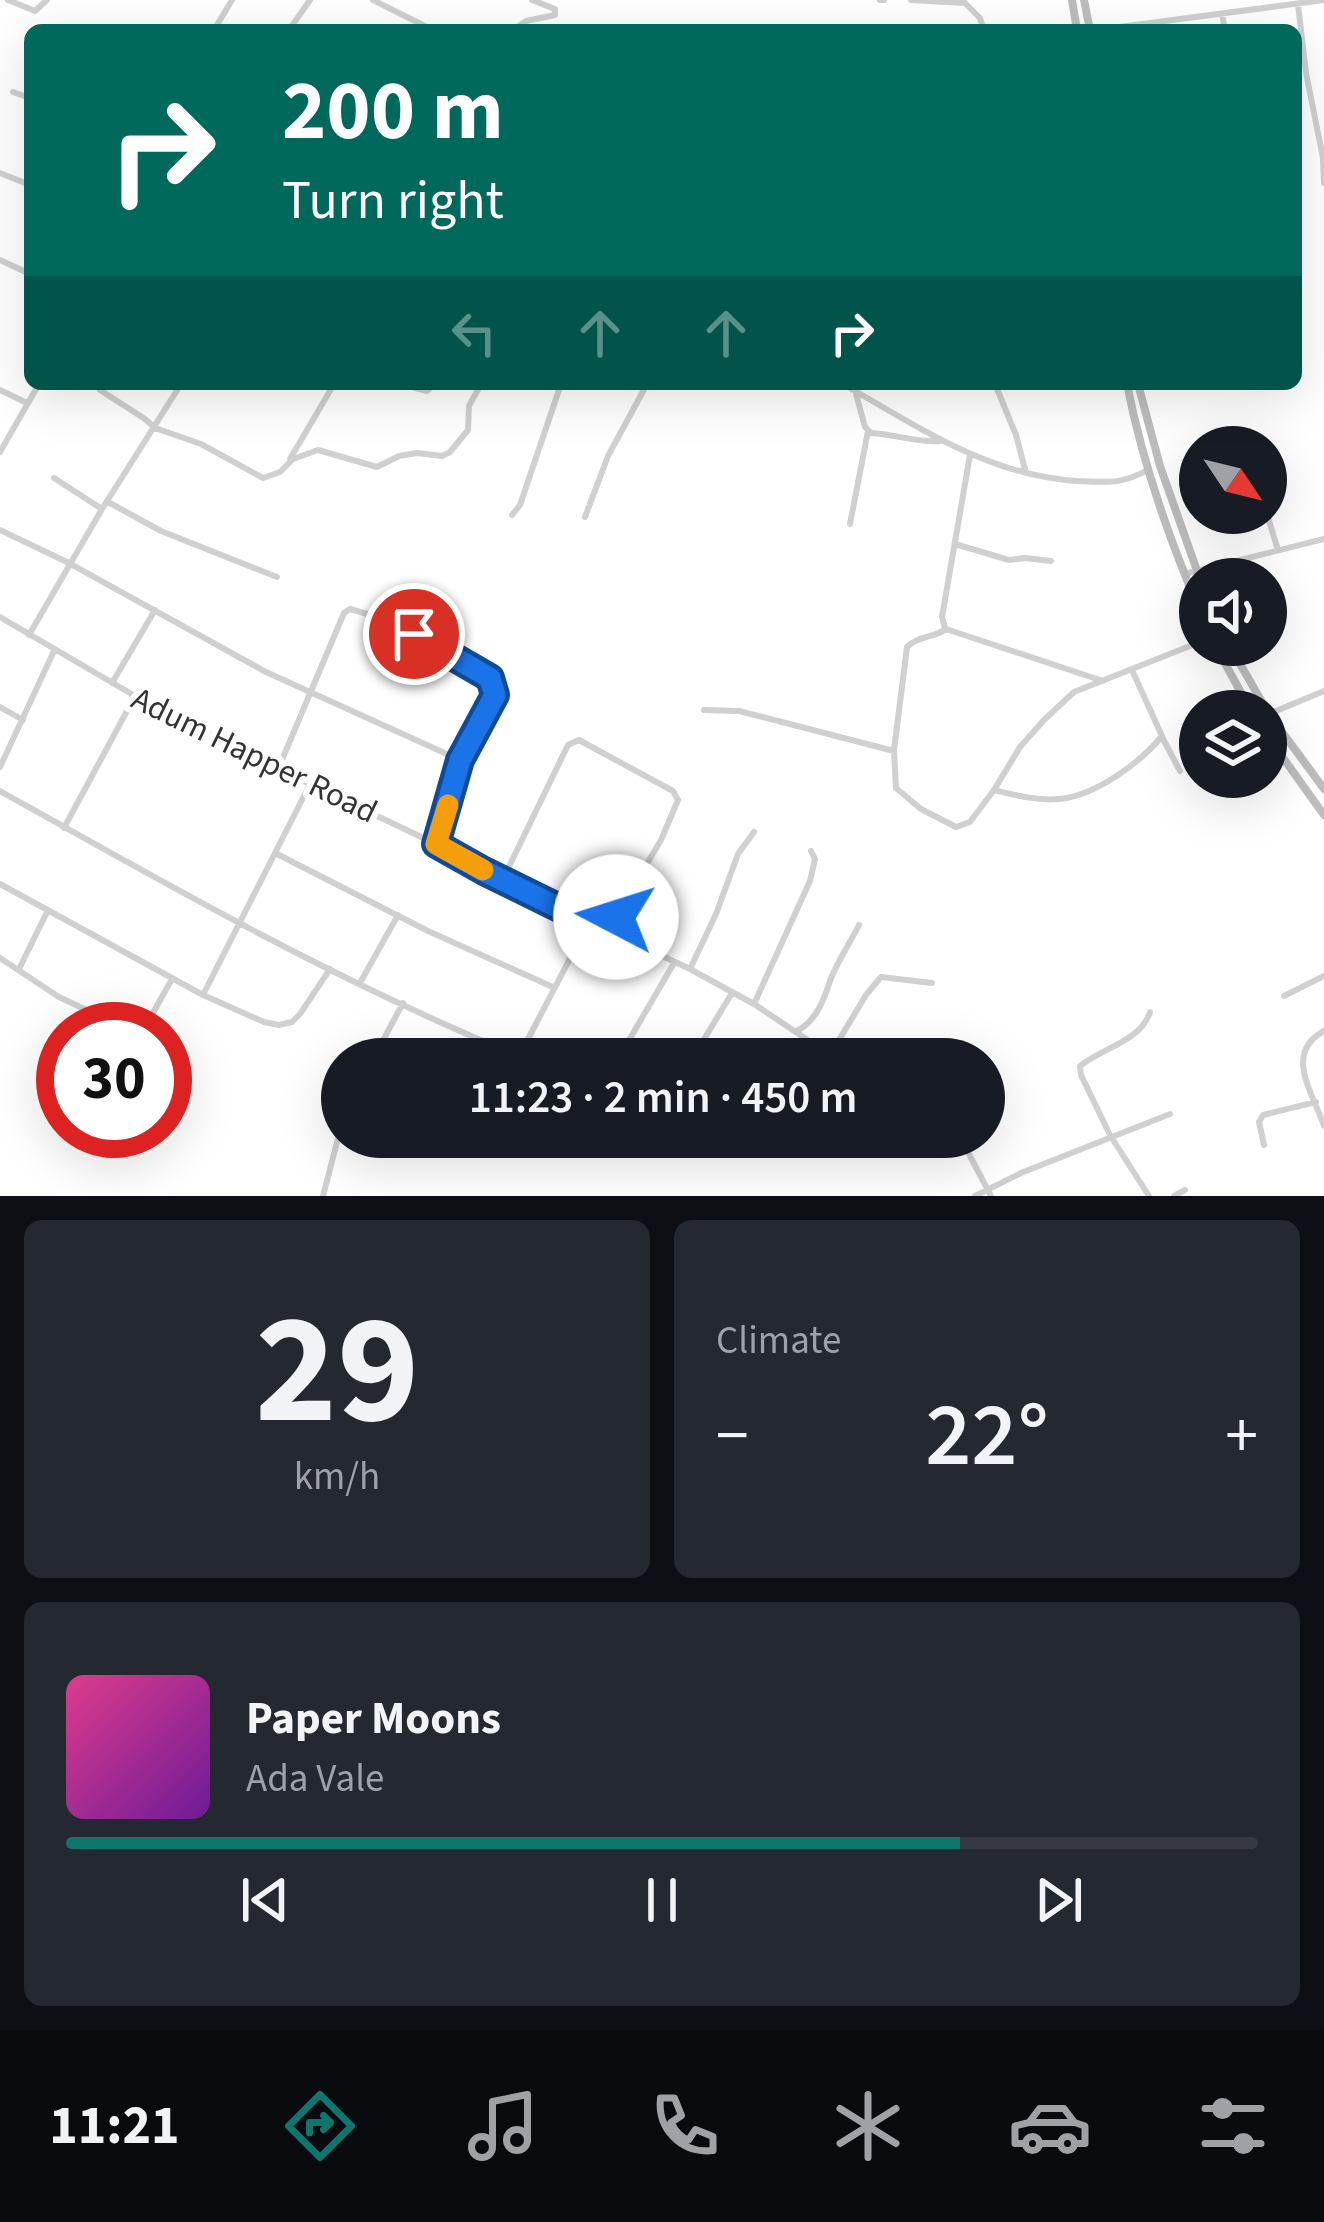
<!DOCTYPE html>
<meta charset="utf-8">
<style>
body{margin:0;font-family:"Source Sans 3",sans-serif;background:#242831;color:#f1f3f6;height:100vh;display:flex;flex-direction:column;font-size:45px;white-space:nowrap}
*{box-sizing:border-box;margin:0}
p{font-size:39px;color:#9ea1a6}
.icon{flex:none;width:66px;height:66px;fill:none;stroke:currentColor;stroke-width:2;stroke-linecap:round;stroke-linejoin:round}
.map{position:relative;height:1196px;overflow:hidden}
.sheet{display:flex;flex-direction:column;gap:24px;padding:24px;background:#0d0f14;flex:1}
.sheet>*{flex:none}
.guide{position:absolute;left:24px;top:24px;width:1278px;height:366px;border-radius:18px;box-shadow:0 12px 48px #0002;background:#00695c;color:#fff;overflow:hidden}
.needle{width:78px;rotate:125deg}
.tools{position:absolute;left:1179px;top:426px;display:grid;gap:24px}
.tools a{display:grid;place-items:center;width:108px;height:108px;border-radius:50%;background:#171b24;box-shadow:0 12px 48px #0002;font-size:60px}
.speed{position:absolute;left:36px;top:1002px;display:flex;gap:24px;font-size:60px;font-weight:700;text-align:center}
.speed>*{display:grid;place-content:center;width:156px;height:156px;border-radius:50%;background:#171b24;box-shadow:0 12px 48px #0002;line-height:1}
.speed .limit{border:18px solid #d22;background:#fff;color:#111}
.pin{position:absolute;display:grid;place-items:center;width:102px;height:102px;color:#fff;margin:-51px;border:6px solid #fff;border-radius:50%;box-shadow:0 3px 12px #0007}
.me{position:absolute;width:132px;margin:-66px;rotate:275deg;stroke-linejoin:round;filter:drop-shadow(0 0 9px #0008)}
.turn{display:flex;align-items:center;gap:42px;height:252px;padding:0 60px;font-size:54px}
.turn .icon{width:156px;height:156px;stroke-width:2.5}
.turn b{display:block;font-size:84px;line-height:102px}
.lanes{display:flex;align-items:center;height:114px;padding:0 60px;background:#0003;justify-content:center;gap:60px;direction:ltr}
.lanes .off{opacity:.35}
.big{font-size:90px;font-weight:600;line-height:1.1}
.sheet .card{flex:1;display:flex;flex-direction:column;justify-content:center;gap:18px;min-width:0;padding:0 42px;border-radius:18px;background:#242831}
.sheet .dial{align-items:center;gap:0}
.dial b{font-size:156px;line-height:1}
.song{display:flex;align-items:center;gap:36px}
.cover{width:144px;height:144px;border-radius:18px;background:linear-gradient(135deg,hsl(330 70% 55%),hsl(280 70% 35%))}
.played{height:12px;border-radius:6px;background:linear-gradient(90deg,#0f766e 75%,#363941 75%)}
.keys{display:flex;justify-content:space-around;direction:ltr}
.heat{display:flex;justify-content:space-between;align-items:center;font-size:66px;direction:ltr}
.sheet .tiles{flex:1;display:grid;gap:24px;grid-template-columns:1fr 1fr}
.card:last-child{grid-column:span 2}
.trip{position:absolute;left:321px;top:1038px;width:684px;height:120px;border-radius:60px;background:#171b24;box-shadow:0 12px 48px #0002;font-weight:600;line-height:120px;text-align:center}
.menu{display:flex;height:192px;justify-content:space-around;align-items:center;background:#090b0e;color:#9ea1a6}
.menu .icon{width:84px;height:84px}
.menu .current{color:#0f766e}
.menu b{font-size:54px;color:#f1f3f6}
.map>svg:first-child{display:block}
</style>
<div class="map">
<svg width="1324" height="1196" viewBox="0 0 1324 1196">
<rect width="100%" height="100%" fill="#fff"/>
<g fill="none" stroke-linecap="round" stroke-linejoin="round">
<path stroke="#d0d0d0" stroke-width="6" d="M8,0L35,11L47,0
M373,0L433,30
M880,0H884
M911,0L965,3L980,18L984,30
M1298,4L1306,73L1323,158L1324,183
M1222,14L1225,30
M214,30L232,0
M289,30L310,0
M513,30L526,21L555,15V9L532,0
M1097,30L1324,0
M13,92L30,98
M0,173L30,185
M0,260L30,274
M98,384L100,390L145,419L155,428L201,444L263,478L280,472L293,459L318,450L377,467L399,456L417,453L442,456L450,452L468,430L469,406L481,384
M400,384L427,391L435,384
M843,384C917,426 989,476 1077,481C1107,482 1122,485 1149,469
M995,384L1016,435L1026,473
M0,390L27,403
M856,394L865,427L871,433C894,434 917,443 940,441
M1241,434L1246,447
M0,452L39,384
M290,459L334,384
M54,478L102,509
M108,502L161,531L277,577
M1266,511L1278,550
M512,515L520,505L561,384
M585,517L608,456L647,384
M850,524L868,431
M0,530L69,563L266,672L460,760
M955,544L1009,560L1025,558L1051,561
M1184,574L1324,539
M0,617L135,696L310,784L436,844L556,906L690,969L754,1004L836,1059
M945,628L942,617L970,455
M29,635L102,509L181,384
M112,683L155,610
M0,707L23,720
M704,710L739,711L894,751L896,788L921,809L956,827L970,822L994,790C1015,795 1037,801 1059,799C1095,796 1140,763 1162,736L1132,670
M1269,714L1324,691
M1162,737L1180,771
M894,750L907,647C917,636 934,638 946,629L1103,681
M0,767L54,651
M279,767L344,613L350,609L385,619L479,670C489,678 494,682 495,695L460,760L436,844
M994,790L1020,747L1044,720L1074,692L1200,642
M0,791C164,883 329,977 502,1049H515L526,1043L589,922
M64,828L135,696
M277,854L428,931L555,988
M503,879L568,745L579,740L673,791L678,800L661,840L607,932
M0,884L203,995L264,1022L279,1025L292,1022L300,1014L330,969
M0,958L59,997L95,1014L117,1029
M19,969L48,910
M690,969L716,914L738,854L754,832
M360,983L398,915
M203,995L310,784
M1284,996L1324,976
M754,1004L810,881L815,859L811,851
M144,1029L172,979
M797,1031C816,1021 824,1000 830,981C837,962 850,943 859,925
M1324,1031C1283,1053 1313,1093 1324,1126
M830,1055L866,995L881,977L932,983
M759,1058L761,1059
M373,1059L403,1003
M618,1059L674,963
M692,1059L732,993
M960,1137L991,1196
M1264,1145L1259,1122L1263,1115L1316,1102
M323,1196L342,1123
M975,1196L1021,1173L1170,1114
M1149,1196L1110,1135L1081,1075L1080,1066C1102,1048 1141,1041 1150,1012
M1174,1196L1185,1190"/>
<path stroke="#bdbdbd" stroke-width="8" d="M1072,0L1077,30
M1084,0L1090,30
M1127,384C1142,461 1169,539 1200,611
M1138,384L1160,466L1200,579
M1215,645L1251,711
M1229,645L1269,714L1324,789
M1266,734L1324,815"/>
</g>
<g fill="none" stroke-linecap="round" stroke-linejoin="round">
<defs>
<path id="route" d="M414,634L490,678L495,695L460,760L436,844L484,871L608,932L616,917"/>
</defs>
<use href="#route" stroke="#114b97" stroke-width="30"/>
<use href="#route" stroke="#1a73e8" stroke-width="21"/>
<path stroke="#f59e0b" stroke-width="21" d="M448,805L436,844L483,870"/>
</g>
<g text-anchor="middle" stroke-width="12" stroke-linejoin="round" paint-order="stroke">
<g font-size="33" fill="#333" stroke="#fff">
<text transform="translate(255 754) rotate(26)" y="12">Adum Happer Road</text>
</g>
</g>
</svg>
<div class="tools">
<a><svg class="needle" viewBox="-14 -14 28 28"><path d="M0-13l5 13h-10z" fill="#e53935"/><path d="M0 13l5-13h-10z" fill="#9ea1a6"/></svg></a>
<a><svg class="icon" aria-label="sound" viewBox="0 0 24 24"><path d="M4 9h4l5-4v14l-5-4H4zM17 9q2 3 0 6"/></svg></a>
<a><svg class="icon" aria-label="layers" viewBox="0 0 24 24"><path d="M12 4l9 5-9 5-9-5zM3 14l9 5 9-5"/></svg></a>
</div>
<div class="speed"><div class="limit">30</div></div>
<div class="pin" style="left:414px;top:634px;background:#d93025"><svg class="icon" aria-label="arrive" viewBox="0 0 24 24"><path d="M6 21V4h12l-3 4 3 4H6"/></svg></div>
<svg class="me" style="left:616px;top:917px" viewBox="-20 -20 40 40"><circle r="19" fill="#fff"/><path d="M0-13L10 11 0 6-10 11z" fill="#1a73e8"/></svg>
<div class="trip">11:23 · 2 min · 450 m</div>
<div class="guide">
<div class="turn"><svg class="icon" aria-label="right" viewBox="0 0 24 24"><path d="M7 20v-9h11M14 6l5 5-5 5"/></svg><div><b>200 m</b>Turn right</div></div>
<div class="lanes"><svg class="icon off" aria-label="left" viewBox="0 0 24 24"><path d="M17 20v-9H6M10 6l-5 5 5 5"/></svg><svg class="icon off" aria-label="ahead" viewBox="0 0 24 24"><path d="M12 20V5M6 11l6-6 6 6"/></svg><svg class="icon off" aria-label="ahead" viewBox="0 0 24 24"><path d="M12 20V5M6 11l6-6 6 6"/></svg><svg class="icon" aria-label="right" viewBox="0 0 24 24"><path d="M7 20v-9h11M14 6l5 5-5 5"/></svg></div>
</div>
</div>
<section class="sheet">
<div class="tiles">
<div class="card dial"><b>29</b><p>km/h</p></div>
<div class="card"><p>Climate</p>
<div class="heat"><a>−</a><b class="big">22°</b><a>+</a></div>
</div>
<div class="card">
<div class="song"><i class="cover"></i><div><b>Paper Moons</b><p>Ada Vale</p></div></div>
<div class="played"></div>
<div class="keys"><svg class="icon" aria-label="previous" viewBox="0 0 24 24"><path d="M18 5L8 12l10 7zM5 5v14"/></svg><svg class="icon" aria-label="pause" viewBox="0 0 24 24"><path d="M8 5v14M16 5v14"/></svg><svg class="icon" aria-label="next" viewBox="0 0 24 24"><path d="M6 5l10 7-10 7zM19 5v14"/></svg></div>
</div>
</div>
</section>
<nav class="menu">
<b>11:21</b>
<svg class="icon current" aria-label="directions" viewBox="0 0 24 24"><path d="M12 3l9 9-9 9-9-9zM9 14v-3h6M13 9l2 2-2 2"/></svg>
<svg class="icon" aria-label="music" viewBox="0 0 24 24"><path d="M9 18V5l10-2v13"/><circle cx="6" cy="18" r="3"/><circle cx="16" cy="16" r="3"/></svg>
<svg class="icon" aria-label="phone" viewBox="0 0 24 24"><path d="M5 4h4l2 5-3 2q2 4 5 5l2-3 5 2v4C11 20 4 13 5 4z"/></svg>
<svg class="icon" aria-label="climate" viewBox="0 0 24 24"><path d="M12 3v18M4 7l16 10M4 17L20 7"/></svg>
<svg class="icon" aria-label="car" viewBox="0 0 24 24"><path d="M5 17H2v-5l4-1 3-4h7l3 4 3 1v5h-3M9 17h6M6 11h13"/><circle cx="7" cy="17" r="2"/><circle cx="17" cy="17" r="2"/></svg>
<svg class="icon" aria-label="filters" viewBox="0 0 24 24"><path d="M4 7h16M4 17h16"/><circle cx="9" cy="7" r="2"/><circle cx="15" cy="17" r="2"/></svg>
</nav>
